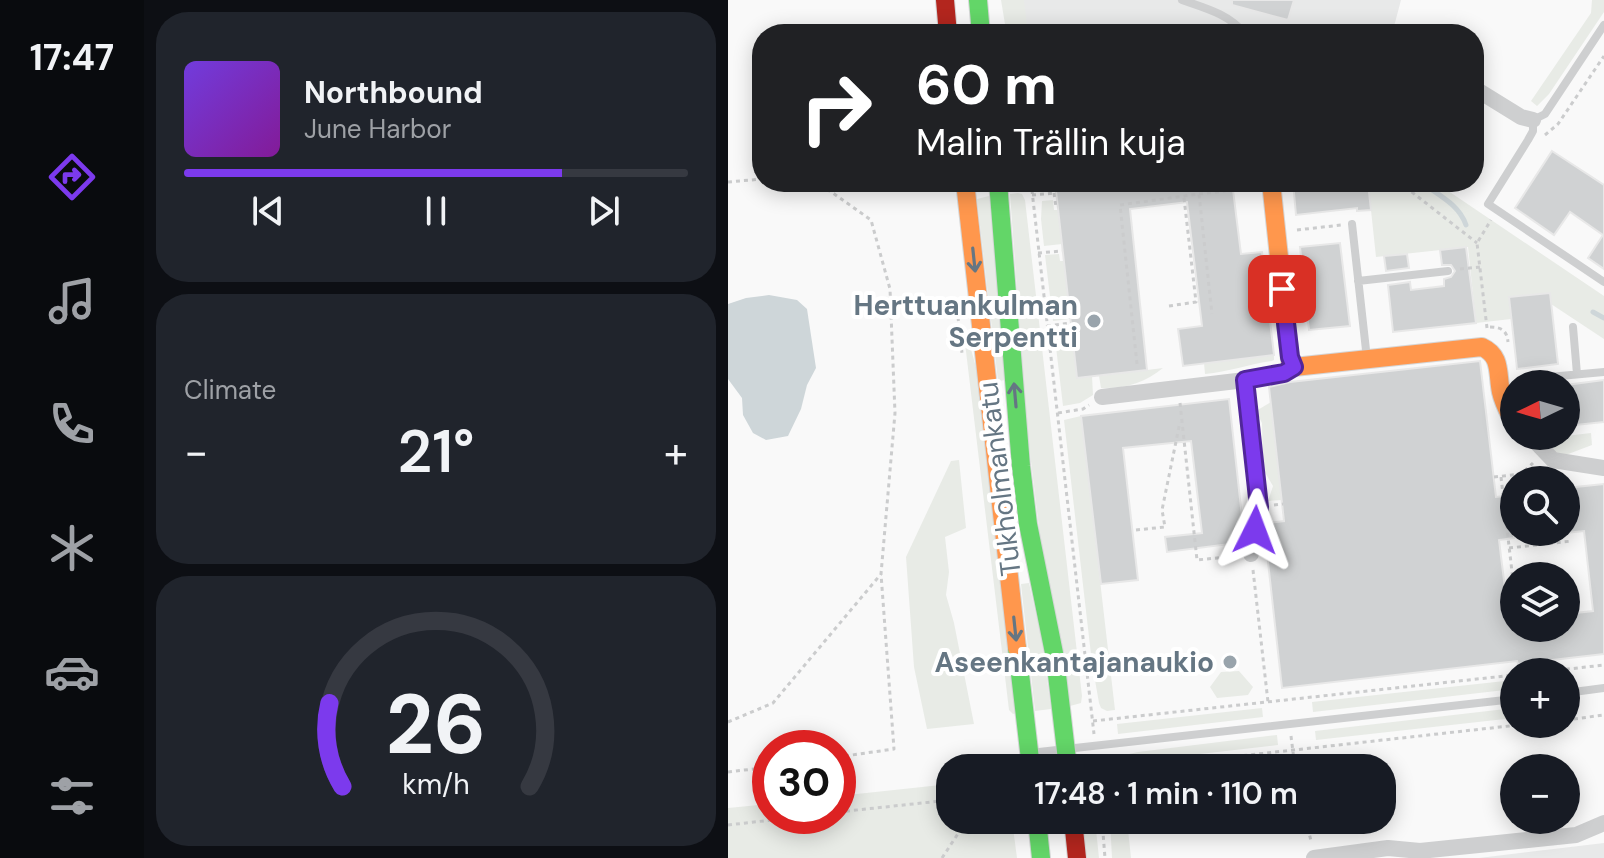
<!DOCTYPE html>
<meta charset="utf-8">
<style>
body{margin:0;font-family:"DM Sans",sans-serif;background:#20242c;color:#f1f3f6;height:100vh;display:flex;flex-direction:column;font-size:30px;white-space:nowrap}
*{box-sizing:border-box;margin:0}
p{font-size:26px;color:#9ea1a6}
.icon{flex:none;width:44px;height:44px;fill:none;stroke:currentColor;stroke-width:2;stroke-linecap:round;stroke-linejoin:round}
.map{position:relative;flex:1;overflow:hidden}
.sheet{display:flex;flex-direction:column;gap:12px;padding:12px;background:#0d0f14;width:584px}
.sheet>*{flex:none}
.hud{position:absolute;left:24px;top:24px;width:732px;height:168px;border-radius:32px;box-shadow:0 4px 20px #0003;background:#202124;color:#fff;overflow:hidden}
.needle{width:52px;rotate:265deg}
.buttons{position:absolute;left:772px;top:370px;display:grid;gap:16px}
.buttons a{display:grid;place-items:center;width:80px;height:80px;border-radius:50%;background:#171b24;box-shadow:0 4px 20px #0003;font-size:40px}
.speed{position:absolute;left:24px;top:730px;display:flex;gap:16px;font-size:40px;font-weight:700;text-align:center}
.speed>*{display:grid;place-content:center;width:104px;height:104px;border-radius:50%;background:#171b24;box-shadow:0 4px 20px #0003;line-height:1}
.speed .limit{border:12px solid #d22;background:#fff;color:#111}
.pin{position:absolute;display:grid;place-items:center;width:68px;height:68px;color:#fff;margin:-34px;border-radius:16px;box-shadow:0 4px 12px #0006}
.me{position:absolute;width:88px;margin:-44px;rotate:3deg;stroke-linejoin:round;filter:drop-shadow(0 0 6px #0008)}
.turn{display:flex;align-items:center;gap:28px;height:168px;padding:0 32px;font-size:36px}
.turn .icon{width:104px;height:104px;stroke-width:2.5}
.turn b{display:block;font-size:56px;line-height:68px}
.big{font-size:60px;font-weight:600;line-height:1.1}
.sheet .tile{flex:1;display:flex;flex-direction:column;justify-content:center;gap:12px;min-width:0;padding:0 28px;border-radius:32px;background:#20242c}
.sheet .dial{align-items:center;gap:0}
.dial svg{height:208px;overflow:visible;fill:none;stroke:#363941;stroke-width:7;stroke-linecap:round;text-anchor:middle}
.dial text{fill:#f1f3f6;stroke:none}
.song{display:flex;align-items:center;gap:24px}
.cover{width:96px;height:96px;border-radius:12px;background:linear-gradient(135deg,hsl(260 70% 55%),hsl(290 70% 35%))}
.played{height:8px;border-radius:4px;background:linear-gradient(90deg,#7c3aed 75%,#363941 75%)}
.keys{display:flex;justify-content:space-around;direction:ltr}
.heat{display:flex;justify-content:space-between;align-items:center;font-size:44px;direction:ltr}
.trip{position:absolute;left:208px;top:754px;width:460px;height:80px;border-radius:32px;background:#171b24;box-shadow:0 4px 20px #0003;font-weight:600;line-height:80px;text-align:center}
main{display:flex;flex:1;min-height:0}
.tab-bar{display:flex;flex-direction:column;width:144px;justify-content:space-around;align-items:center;background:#090b0e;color:#9ea1a6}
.tab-bar .icon{width:56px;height:56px}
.tab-bar .active{color:#7c3aed}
.tab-bar b{font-size:36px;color:#f1f3f6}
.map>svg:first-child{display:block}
</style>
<main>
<nav class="tab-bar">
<b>17:47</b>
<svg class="icon active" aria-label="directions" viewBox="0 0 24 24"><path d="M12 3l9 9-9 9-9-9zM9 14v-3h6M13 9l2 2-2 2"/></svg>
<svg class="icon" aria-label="music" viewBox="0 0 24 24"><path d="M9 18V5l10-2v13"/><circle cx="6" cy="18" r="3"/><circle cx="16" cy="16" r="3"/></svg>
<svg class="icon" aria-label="phone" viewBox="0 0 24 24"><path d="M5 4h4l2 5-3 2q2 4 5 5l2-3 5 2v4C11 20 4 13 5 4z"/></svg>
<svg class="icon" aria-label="climate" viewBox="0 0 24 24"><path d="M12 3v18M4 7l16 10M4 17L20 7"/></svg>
<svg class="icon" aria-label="car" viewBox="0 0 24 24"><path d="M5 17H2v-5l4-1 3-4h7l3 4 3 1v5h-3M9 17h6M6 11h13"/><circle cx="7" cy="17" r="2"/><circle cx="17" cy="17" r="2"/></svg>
<svg class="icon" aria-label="filters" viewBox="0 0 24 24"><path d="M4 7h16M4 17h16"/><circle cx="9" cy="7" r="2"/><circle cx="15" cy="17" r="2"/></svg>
</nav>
<section class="sheet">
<div class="tile">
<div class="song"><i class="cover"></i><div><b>Northbound</b><p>June Harbor</p></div></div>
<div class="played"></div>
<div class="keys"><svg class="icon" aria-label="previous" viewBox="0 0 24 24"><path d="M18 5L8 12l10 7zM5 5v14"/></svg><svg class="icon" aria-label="pause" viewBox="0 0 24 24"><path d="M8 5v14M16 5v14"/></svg><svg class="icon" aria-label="next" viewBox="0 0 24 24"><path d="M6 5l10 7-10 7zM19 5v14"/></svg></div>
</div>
<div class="tile"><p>Climate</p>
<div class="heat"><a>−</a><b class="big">21°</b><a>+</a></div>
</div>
<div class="tile dial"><svg viewBox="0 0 100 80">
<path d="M14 69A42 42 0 1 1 86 69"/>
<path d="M14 69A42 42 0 0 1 9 37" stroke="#7c3aed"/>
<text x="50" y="56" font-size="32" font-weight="700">26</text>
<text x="50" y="72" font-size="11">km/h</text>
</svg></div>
</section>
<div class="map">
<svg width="876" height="858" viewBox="0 0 876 858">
<rect width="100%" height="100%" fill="#f9f9f9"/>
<path fill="#e8e9e9" d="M282,0H673L664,34H285Z
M876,843V858H751Z"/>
<path fill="#e8ebe6" d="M273,0H296L300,34H282L277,24Z
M864,0H876V12L821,94L809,106L803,101L863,13Z
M640,182H707L876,296V339L823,304L822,293L781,297L783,319L748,323L740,247L648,257Z
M290,193L294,194L297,200L354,696L353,703L342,706L314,553L299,428L282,194Z
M261,196L278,380L270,381L249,199Z
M325,200L326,210H330L334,244L316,246L313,219L314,201Z
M331,254L332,261H336L342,319L325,321L317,255Z
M326,330H335L337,350L346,349L349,378L364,376L365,395L352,403L335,406Z
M241,342L249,371L289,713L285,714L281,710L237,343Z
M546,355V360L544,361C521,364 500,372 477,374L476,363Z
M435,368C417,383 396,389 373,388L371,376Z
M543,402L554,500L540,501L545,486L535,469L534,423L528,411Z
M353,416L387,710L379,711L373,708L371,703L364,663L336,420Z
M863,433L864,445L835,456L823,452L821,438Z
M231,460L238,528L217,537L221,572L218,595L226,623L246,724L199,729L186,667L178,557L223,461Z
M301,583L314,641L323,709L307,711L293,584Z
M511,671L525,687L520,695L489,698L482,687L493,672Z
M786,680V689L585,712L584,702Z
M534,708L535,717L390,734L389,724Z
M786,708V718L588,740L587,731Z
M549,735L550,745L393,763L392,756L410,752Z
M222,784V820H284L289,858H0V808L42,804V816H110V796Z
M353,820H367L371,858H358Z
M382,820H399L403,858H384Z"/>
<path fill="#ced6d9" d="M41,295L69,300L79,309L88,368L79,385L73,409L60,436L38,440L25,433L15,415L14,398L0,379V304L18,298Z"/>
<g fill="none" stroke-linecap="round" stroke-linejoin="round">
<path stroke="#ced6d9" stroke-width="5" d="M693,182C710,195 731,204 738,225
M865,312L876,318"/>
</g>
<path fill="#d0d2d3" stroke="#e8e8e8" stroke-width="2" d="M504,0H566L560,20L504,5Z
M824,151L876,185V269L860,258L875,235L842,212L826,235L787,208Z
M327,182H504L513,254L534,252L546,355L455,366L450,329L474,326L459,202L402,209L419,370L349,378Z
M565,182H619V185L640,183L643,210L629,211V208L568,215Z
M612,243L622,326L581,330L572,247Z
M738,247L748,323L665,332L660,285L682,282L683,290L716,286V279L723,277L727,271L723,265H714L712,250Z
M679,254L681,268L658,271L656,256Z
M822,293L830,364L789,369L781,297Z
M752,361L768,497L786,495V538L771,540L781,621L786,620V628H838V614L865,611L856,531L838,533V488L876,484V654L790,664L789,661L554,688L538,544H536L539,523L556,521L541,387L562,382Z
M876,380V422L838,426V385Z
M501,399L515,526H517L513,547L502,548L501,544L439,552L437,537L474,533L463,441L395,448L410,580L373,584L353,416Z"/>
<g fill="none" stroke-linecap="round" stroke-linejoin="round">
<defs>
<path id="fast" d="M250,0L253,34
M270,182L293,466L300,524L327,658L340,768
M289,648L303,768
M309,820L313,858"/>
<path id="slow" d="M237,182L289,648
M543,182L562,360L566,367L754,347C774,356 769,374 773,392C775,401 779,409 783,417"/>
<path id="jam" d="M217,0L220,34
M345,820L349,858"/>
</defs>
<use href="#fast" stroke="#d5d6d7" stroke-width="20"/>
<use href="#slow" stroke="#d5d6d7" stroke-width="20"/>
<use href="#jam" stroke="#d5d6d7" stroke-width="20"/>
<path stroke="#cbcccd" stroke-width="3" stroke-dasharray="4 4" stroke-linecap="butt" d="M817,135L830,124L876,56
M0,182L34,179
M76,182L102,191L143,220L162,289L167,413L153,574L166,749L110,757
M303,182L366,734
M671,182L749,243
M326,193L328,207H330
M471,194L497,191L496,182
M304,195L328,193
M569,230L613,225
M310,253L334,251
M732,269L752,267
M441,306L468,302L456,198
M230,317L234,353
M319,326L343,323
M762,327C774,327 779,331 780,342
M759,328L749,243L763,220
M409,364L392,205L471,194L484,314
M452,403L469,560L508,556
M330,413L355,409L361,405
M766,477L793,474L805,463
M773,477L786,589
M546,505L555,504
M408,530L437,527L434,510L452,422
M781,548L844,541
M525,570L540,702
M838,608L854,607
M814,672L876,665
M838,720L876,715
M365,721L786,675
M0,722L45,703L153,574
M563,736L567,768
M369,758L370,768
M404,768L799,724
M0,772L42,767
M110,812L222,800
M374,820L377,858
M578,820L583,841
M0,825L79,816
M214,858L239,820"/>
<path stroke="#cecfd0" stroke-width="8" d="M454,0C477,8 501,14 517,34
M876,25L817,114L805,120V131L800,140L760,204L876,282
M624,224L639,359
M630,281L720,271
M845,327L849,374
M790,384L799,379L876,372
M838,693L876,688
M302,753L786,699"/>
<path stroke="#cecfd0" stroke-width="16" d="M746,88L793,117L805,120
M517,380L531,507L523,554
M374,397L517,380L556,373L566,367
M802,436L825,460L876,468
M586,858L660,848L692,851L848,835L876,823"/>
<use href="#fast" stroke="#63d668" stroke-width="18"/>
<use href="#slow" stroke="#ff974d" stroke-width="18"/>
<use href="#jam" stroke="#b3261e" stroke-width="18"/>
</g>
<defs><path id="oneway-shaft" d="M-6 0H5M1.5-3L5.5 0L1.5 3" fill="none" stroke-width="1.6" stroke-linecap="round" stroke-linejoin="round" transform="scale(2)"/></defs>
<g stroke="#657683">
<use href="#oneway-shaft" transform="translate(246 260) rotate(84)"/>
<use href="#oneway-shaft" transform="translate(287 395) rotate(-95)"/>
<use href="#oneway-shaft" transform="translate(287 629) rotate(84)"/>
</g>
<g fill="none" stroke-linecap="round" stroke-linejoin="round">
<defs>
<path id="route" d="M527,530L531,507L517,380L556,373L566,367L562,357L554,289"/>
</defs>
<use href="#route" stroke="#51269a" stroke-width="20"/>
<use href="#route" stroke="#7c3aed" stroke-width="14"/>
</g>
<g fill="#99a4ac" stroke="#fff" stroke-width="3">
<circle cx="366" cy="321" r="8"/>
<circle cx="502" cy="662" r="8"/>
</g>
<g text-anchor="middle" stroke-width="8" stroke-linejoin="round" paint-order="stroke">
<g font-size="28" font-weight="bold" fill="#657683" stroke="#fff" text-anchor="end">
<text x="350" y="315">Herttuankulman<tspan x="350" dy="32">Serpentti</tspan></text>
<text x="486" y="672">Aseenkantajanaukio</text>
</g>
<g font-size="28" fill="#657683" stroke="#fff">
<text transform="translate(271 479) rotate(-97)" y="10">Tukholmankatu</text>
</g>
</g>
</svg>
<div class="buttons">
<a><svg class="needle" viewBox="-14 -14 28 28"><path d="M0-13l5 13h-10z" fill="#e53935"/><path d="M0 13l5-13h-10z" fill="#9ea1a6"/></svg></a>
<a><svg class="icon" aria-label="search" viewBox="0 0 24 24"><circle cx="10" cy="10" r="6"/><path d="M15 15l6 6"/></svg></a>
<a><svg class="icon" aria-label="layers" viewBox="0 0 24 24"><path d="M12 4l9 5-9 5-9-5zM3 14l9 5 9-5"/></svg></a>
<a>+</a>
<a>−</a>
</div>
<div class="speed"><div class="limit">30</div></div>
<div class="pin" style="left:554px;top:289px;background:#d93025"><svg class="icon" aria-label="arrive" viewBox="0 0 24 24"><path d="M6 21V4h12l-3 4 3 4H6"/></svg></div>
<svg class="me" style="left:527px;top:530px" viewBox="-20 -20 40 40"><path d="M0-17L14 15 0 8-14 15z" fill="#7c3aed" stroke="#fff" stroke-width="4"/></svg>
<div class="trip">17:48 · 1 min · 110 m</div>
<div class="hud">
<div class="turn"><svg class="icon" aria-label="right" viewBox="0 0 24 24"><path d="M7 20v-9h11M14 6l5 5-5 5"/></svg><div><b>60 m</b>Malin Trällin kuja</div></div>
</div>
</div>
</main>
